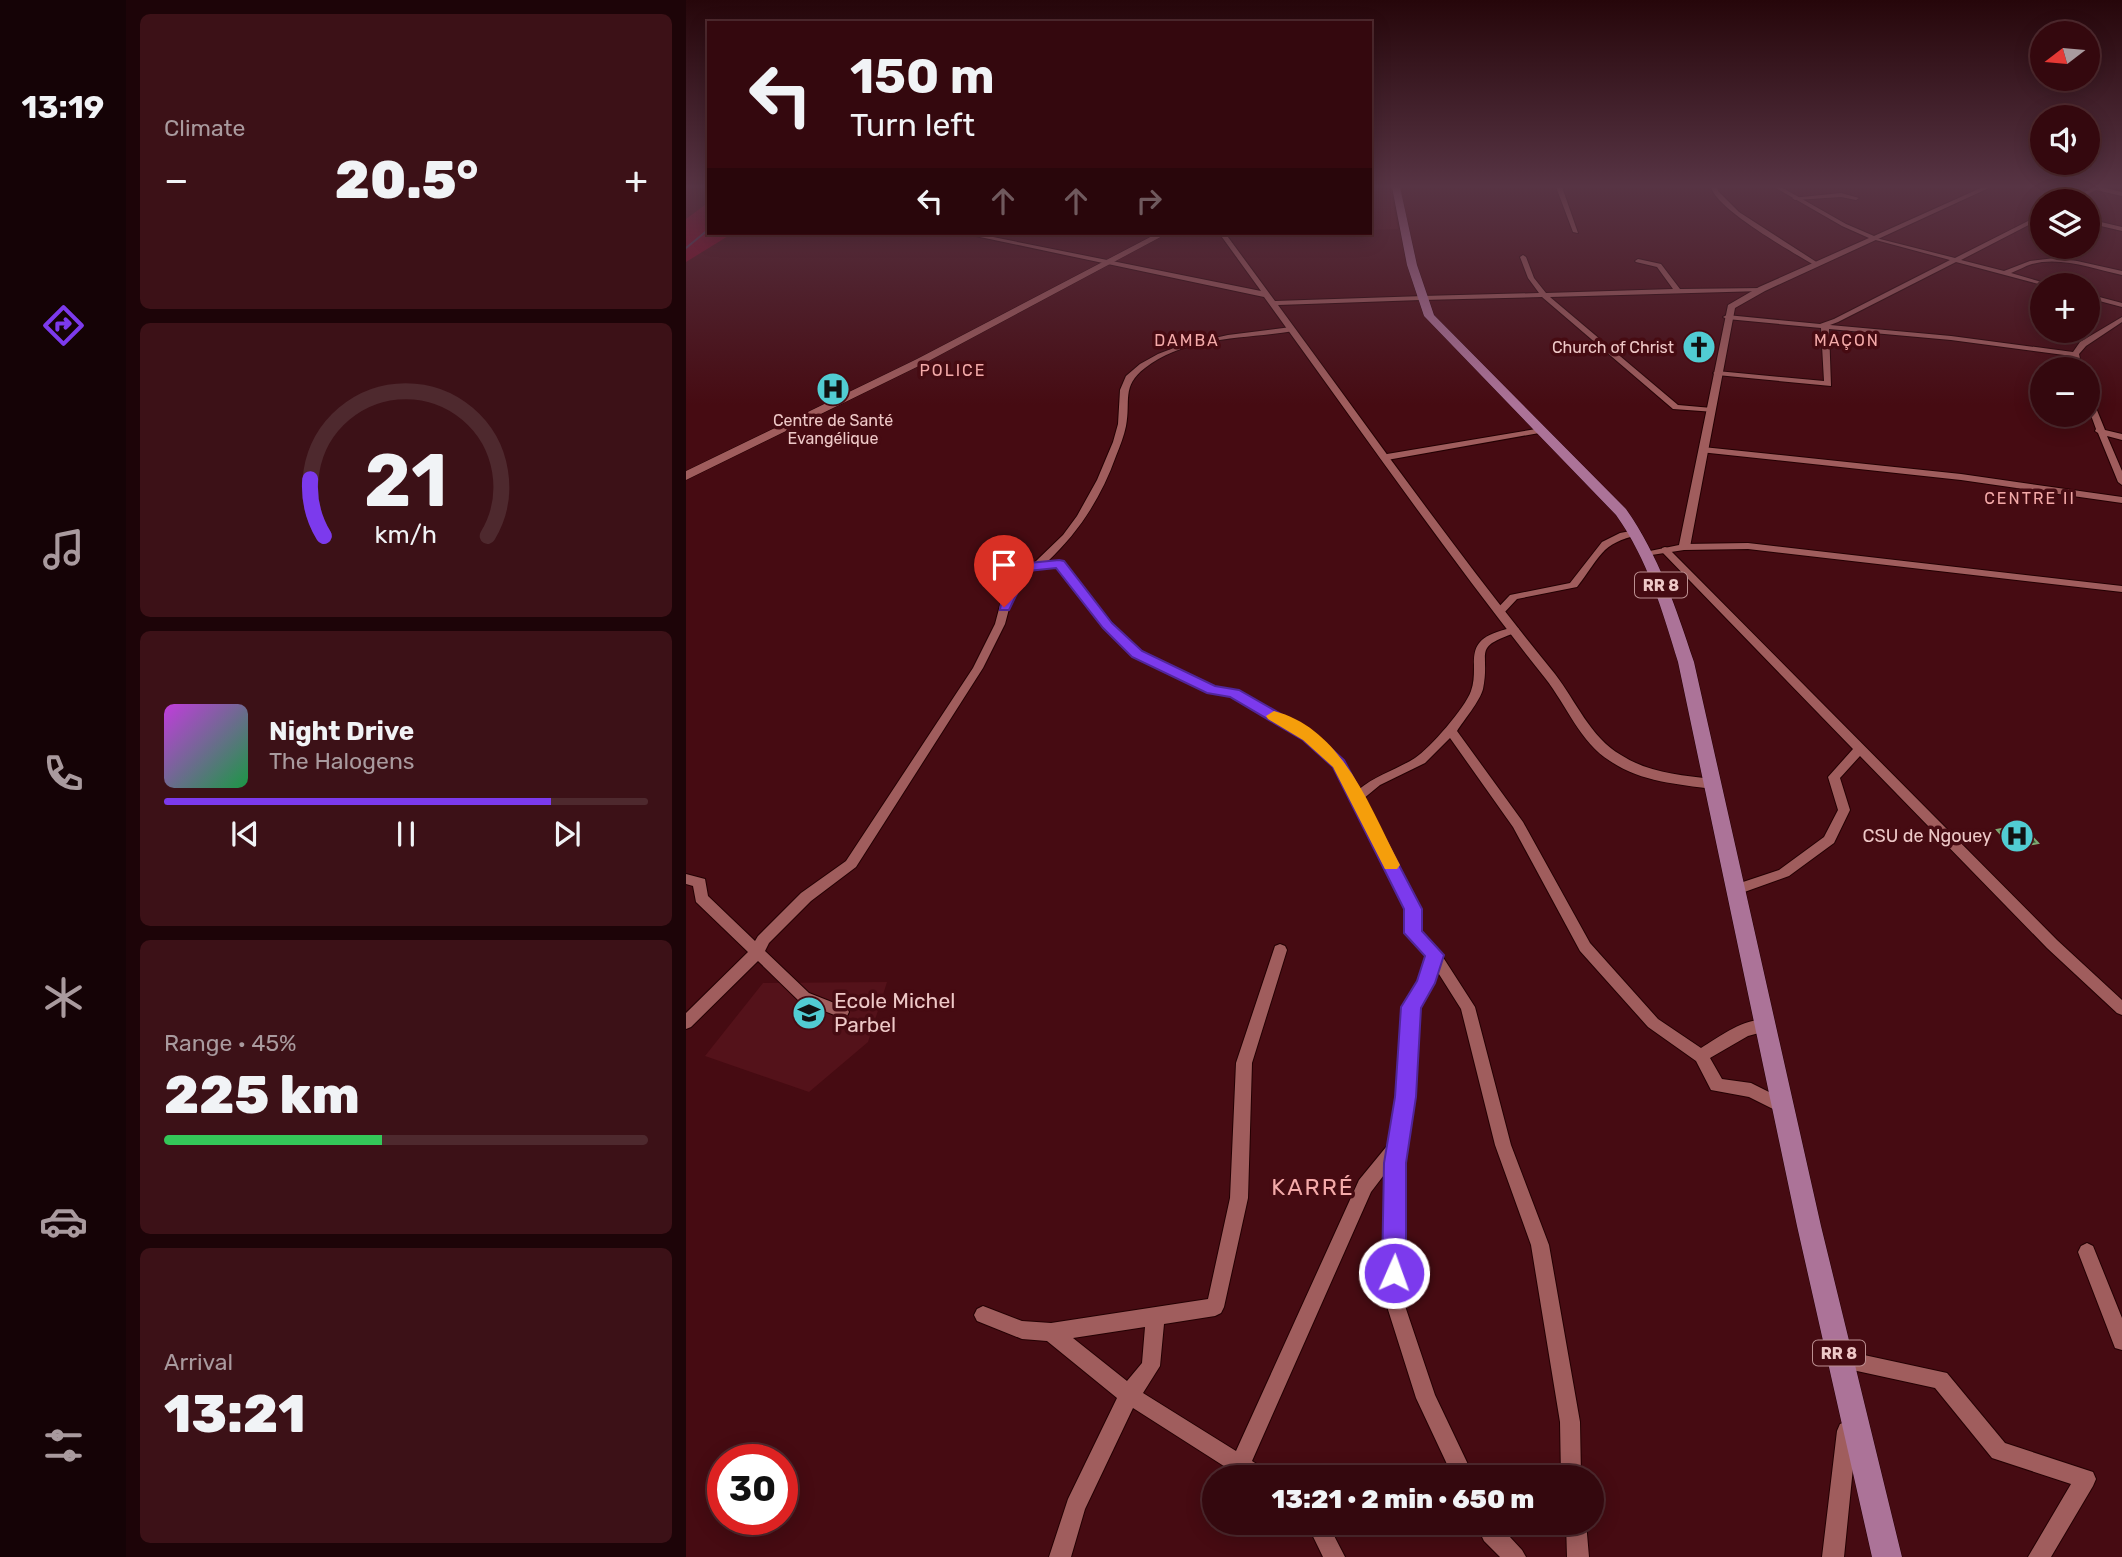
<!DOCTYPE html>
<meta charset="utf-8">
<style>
body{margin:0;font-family:Rubik,sans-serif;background:#3c1117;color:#f1f3f6;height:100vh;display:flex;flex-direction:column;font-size:26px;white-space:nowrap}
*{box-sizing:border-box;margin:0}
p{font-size:23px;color:#a99a9e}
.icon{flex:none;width:38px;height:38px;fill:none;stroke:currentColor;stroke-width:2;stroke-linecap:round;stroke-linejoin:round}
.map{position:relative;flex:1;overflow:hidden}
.side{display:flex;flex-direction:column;gap:14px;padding:14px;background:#1d0408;width:560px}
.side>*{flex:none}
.banner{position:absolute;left:21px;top:21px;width:665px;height:214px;border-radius:0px;box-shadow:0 4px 18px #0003,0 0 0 2px #4e292e;background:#34080e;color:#f1f3f6;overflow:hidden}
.needle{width:46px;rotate:254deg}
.fabs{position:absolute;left:1344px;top:21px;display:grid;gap:14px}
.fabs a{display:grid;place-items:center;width:70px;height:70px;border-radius:50%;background:#34080e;box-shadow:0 4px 18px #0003,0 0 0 2px #4e292e;font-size:35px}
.speed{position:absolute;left:21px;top:1444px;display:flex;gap:14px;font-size:35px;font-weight:700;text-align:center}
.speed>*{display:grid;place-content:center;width:91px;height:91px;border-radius:50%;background:#34080e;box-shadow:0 4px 18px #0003,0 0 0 2px #4e292e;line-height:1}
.speed .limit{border:10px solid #d22;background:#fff;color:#111}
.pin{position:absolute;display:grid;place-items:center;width:60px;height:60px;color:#fff;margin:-72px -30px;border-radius:50% 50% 50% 0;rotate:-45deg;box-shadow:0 0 7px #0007}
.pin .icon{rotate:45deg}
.me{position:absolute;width:77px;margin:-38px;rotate:2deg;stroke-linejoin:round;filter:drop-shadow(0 0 5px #0008)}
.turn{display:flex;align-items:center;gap:24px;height:147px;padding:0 28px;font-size:32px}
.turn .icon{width:91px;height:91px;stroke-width:2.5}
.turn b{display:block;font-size:49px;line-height:60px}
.lanes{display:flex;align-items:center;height:66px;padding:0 28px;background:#0003;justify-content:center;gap:35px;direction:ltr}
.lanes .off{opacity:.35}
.big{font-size:52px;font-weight:800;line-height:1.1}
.side .card{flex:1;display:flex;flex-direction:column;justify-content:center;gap:10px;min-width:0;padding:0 24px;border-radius:10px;background:#3c1117}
.side .dial{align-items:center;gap:0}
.dial svg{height:182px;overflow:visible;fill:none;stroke:#4e292e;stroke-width:7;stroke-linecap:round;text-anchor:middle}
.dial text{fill:#f1f3f6;stroke:none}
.song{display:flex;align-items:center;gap:21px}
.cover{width:84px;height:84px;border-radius:10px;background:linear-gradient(135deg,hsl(290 70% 55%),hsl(140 70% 35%))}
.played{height:7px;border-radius:4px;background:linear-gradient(90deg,#7c3aed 80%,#4e292e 80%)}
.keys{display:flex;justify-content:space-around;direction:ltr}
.heat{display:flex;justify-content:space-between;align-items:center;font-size:38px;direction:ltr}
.charge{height:10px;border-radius:5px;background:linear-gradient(90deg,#34c759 45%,#4e292e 0)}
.trip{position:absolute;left:516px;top:1465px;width:402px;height:70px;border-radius:35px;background:#34080e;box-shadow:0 4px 18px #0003,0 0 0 2px #4e292e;font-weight:800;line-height:70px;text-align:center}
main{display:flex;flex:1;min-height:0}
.tab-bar{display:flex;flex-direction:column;width:126px;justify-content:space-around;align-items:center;background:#150306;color:#a99a9e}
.tab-bar .icon{width:49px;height:49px}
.tab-bar .current{color:#7c3aed}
.tab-bar b{font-size:32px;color:#f1f3f6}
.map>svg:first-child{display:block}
</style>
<main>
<nav class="tab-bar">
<b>13:19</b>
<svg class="icon current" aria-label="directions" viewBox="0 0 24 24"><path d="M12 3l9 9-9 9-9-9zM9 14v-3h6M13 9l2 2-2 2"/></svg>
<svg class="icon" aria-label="music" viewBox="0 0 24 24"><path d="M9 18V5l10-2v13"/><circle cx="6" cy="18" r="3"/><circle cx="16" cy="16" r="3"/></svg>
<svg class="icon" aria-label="phone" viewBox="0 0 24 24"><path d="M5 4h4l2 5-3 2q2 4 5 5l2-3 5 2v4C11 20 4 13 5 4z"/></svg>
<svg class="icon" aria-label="climate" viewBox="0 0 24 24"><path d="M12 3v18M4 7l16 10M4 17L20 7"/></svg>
<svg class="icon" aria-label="car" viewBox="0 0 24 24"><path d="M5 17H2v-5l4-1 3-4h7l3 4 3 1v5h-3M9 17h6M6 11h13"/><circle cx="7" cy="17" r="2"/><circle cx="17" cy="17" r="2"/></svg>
<svg class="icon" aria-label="filters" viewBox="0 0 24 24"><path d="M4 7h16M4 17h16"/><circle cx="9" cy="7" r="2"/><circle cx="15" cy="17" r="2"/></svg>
</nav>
<section class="side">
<div class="card"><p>Climate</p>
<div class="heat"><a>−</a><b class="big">20.5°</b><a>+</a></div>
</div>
<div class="card dial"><svg viewBox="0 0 100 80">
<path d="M14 69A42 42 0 1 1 86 69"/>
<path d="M14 69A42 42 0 0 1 8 44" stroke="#7c3aed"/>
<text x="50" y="56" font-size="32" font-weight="700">21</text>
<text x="50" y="72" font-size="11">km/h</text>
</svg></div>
<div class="card">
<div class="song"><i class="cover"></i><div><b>Night Drive</b><p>The Halogens</p></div></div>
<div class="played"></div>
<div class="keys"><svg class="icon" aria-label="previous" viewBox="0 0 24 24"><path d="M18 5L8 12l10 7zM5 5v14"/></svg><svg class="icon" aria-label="pause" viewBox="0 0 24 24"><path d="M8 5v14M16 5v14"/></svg><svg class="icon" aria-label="next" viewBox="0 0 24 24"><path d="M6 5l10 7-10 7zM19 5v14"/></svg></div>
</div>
<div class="card"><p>Range · 45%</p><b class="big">225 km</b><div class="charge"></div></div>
<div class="card"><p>Arrival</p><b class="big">13:21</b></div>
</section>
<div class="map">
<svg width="1436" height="1557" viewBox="0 0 1436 1557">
<rect width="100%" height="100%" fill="#460b12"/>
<path fill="#54121a" d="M704,189L712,229L684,230V190Z
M201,982L182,1042L123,1092L19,1056L77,983Z"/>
<path fill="#88001f" d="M23,202V233H47L0,262V219Z"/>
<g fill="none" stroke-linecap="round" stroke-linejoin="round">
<path stroke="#473f61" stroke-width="2" d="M0,248L23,229"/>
</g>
<path fill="#3a6231" stroke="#7da773" stroke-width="2" d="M1335,825L1352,843L1327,848L1311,830Z"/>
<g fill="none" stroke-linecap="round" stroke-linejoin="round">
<defs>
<path id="minor" d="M870,187H876L892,233L887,232Z
M1025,187H1031L1032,191L1053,212L1132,263V265H1128C1106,252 1030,209 1025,187Z
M1399,187H1415L1436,192V196L1410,190L1389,201H1382L1404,189Z
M1155,193L1173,198L1170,200L1155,197L1109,200L1106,198Z
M1356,214V218L1275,260L1318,271L1344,261L1369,258L1391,261L1436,271V275C1408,269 1375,256 1346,264C1339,266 1333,270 1325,273L1366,285H1356L1270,262L1152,322L1144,325L1265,336L1387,352L1394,342L1436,317V322L1400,346L1393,354L1396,369H1388L1386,356L1265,340L1143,329L1145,386L1031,375L1027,373L1031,371L1138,381L1135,328L1041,319L1037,317L1041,315L1134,324L1148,319L1264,260L1186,239V237L1269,258Z
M1402,219L1436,227V231L1402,223Z
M837,255L840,257L848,278L860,293L987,289L971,267L950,262L949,261L952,259L975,264L994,289L1078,288V290L1076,291L864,297L992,405L1026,408H1029V412L987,409L856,297L735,300L732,298L735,296L853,293L842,278L834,257Z
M1402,294L1436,303V307L1402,298Z
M605,327L609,329L608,331C559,339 499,336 459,368C435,386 445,401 440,426C438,436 434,446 430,456C415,498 393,532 361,562H376L426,623L455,652L529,687L552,690L627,733L657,761L672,790C690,775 710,770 729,758C744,748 779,708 785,691C794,666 776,644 811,632C818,630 824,627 832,628L833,630L832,632C784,648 805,650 797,689C794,701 778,720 771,731L837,822L904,943L972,1019L1015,1048C1034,1037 1062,1014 1084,1022L1087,1026L1084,1030L1062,1036L1024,1058L1036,1079L1065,1083L1103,1102L1105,1107L1103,1112L1097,1114L1063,1097L1025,1090L1010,1061L962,1027L894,951L827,827L764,738L739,763L694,785L677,799L734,909V931L753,951L789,1007L825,1145L863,1245L894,1422L895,1477H875L874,1422L845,1245L809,1145L775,1009L751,971L747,983L732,1008L728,1097L717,1163L716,1297L749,1395L788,1477H767L730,1398L698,1297L701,1171L685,1192L566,1461L580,1470L583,1477H555L447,1408L399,1509L385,1557H363L382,1499L431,1398L361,1341L336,1339L291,1321L288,1315L291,1309L297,1306L336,1321L365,1323L522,1299L544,1198L550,1063L589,946L594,944L599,946L601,950L566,1063L562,1198L538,1307L535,1313L529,1316L478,1324L474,1366L457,1393L550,1451L673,1180L705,1141L712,1097L718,1007L733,982L740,956L720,933V909L648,766L619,739L545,696L522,692L447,656L418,627L370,567L340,570L328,590L319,624L297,668L170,867L125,901L83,943L79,951L123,993L161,1008L163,1012L161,1016L156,1018L113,1001L72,961L5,1027L0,1029V1013L62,952L10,902L7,886L0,884V874L19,879L22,896L69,941L72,936L115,893L160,861L287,668L309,624L318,590L332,567L337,564L348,563L377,535L391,516L411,480L427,442L432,424L434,390L440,376L454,364L472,354L493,346L542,335ZM459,1327L456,1363L441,1381L387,1338Z
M1402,396L1406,398L1419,430L1436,434V440L1421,436L1436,471V485L1432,482L1412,433L1409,431L1410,429L1402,407Z
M856,428H859V432L701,460L697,457L701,454Z
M1017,447L1275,474L1436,497V503L1275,480L1014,452V448Z
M950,530L955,533L953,535C914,543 914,558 891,587L831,599L817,614L813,615L808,612L824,595L884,583L916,542L934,533Z
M1062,543L1436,586V592L1062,549L998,550L993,547L998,544Z
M979,547L982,548L1371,940L1436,1000V1015L1431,1013L1361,948L1174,756L1154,778L1164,810L1148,843L1103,876L1050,895L1045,894L1043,890L1045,886L1093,870L1138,837L1152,810L1142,777L1167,749L976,552V548Z
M1401,1243L1407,1246L1436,1318V1350L1429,1348L1392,1252L1395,1246Z
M1155,1350L1261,1373L1319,1443L1407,1472L1410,1479L1407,1486L1365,1557H1342L1385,1484L1306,1458L1249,1388L1148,1366L1146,1359L1148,1352Z
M1167,1419L1174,1422L1177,1429L1174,1436L1170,1438L1158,1557H1136L1151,1431L1154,1424Z
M620,1522H641L659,1557H637Z
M789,1522H810L836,1550L840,1557H814L798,1541Z
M880,1522H900L903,1557H881Z"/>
<path id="tertiary" d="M1088,187H1095L1160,224L1188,236L1297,187H1305L1079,291L1049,308L1004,547L998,550L959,556V552L993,545L1042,305L1073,287L1183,238L1156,226Z
M275,233H287L575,291L533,233H539L589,301L738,296L739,298L735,300L592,305C683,429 772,555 869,674C890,701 904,737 935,755C963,773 994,775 1026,779L1033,784L1031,787L1026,789C991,784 955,782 924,761C894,742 881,706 859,678C761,555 671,425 578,297Z"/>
<path id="secondary" d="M472,233H482L239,363L0,480V471L231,359Z"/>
<path id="primary" d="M706,187H714L731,265L748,315L940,509C973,556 990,608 1008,662L1135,1226L1216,1557H1186L1111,1226L992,662C976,610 962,560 930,515L738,316L721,265Z"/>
</defs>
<use href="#minor" stroke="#240003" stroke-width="2"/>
<use href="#tertiary" stroke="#240003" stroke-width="2"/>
<use href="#secondary" stroke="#240003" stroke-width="1"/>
<use href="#primary" stroke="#240003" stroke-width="1"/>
<use href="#minor" fill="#a05d5d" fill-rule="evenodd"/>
<use href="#tertiary" fill="#a05d5d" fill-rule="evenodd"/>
<use href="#secondary" fill="#a05d5d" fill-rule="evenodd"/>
<use href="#primary" fill="#ac7398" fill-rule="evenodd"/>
</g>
<linearGradient id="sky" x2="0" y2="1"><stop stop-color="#26060a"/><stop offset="0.46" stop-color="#573444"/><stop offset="1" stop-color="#573444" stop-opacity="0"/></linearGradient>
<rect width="1436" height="405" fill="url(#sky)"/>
<path fill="#7c3aed" stroke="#51269a" stroke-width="2" d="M373,560L378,561L426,623L456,651L529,686L553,690L628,733L658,760L736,909V931L758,955L749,983L735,1008L730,1097L720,1163V1273L716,1281L708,1284L700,1281L696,1273L698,1163L709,1097L715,1007L731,981L739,956L718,933V909L647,767L617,740L544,697L521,693L446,657L417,628L370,568L342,571L323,610H314L317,590L333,564Z"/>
<path fill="#f59e0b" d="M588,711C657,729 684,808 714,865L711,869H699L647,767L617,740L582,719L580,716Z"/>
<defs>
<symbol id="church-disc" viewBox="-11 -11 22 22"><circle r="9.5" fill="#51ccd2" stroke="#460b12"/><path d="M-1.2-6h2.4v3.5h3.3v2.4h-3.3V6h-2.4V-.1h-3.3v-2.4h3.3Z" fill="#111"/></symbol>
<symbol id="hospital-disc" viewBox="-11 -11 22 22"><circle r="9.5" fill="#51ccd2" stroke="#460b12"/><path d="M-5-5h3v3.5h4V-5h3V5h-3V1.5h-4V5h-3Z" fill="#111"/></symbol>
<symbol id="school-disc" viewBox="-11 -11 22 22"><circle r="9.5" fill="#51ccd2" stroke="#460b12"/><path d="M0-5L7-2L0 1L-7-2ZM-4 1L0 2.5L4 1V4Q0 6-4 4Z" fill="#111"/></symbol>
</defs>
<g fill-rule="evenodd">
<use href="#church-disc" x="994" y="328" width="38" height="38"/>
<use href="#hospital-disc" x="128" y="370" width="38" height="38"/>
<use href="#hospital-disc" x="1312" y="817" width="38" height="38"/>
<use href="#school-disc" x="104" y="994" width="38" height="38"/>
</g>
<g text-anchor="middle" stroke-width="7" stroke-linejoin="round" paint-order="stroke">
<g font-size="16" letter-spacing="2" fill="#f4aaa9" stroke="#460b12">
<text x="501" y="346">DAMBA</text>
<text x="1161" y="346">MAÇON</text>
<text x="267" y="376">POLICE</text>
<text x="1344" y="504">CENTRE II</text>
</g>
<g font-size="16" fill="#eec8c7" stroke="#460b12" text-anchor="end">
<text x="988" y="353">Church of Christ</text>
<text x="147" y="426" text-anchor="middle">Centre de Santé<tspan x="147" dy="18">Evangélique</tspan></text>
</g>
<g fill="#460b12" stroke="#bc8f91" stroke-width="2">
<rect x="949" y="572.5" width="52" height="25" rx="5"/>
<rect x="1127" y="1340.5" width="52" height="25" rx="5"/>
</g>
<g font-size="16" font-weight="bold" fill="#eec8c7">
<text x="975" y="591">RR 8</text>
<text x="1153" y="1359">RR 8</text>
</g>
<g font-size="18" fill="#eec8c7" stroke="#460b12" text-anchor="end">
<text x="1306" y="842">CSU de Ngouey</text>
</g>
<g font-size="21" fill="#eec8c7" stroke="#460b12" text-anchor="start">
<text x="148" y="1008">Ecole Michel<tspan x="148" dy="24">Parbel</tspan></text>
</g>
<g font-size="23" letter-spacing="2" fill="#f4aaa9" stroke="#460b12">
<text x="627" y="1195">KARRÉ</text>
</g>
</g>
</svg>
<div class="fabs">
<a><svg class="needle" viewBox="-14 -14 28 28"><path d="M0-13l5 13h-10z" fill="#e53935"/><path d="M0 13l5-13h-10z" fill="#a99a9e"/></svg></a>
<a><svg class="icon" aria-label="sound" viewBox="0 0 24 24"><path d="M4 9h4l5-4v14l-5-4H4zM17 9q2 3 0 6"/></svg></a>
<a><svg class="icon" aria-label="layers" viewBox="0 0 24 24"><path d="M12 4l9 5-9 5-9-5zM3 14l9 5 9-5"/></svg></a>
<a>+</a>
<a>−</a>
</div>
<div class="speed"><div class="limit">30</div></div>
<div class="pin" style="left:318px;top:607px;background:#d93025"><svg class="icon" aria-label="arrive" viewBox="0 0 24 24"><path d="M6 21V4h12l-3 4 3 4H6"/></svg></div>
<svg class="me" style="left:708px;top:1273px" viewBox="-20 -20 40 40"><circle r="17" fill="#7c3aed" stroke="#fff" stroke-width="3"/><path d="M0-11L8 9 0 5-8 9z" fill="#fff"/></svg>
<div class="trip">13:21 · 2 min · 650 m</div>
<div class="banner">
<div class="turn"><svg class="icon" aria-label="left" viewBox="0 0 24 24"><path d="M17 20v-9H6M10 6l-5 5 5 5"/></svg><div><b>150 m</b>Turn left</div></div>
<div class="lanes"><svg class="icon" aria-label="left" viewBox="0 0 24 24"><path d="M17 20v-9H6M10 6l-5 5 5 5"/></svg><svg class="icon off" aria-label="ahead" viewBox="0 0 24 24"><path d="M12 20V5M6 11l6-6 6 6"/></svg><svg class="icon off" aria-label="ahead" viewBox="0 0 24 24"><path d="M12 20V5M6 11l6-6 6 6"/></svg><svg class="icon off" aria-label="right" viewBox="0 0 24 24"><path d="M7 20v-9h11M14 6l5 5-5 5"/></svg></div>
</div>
</div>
</main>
